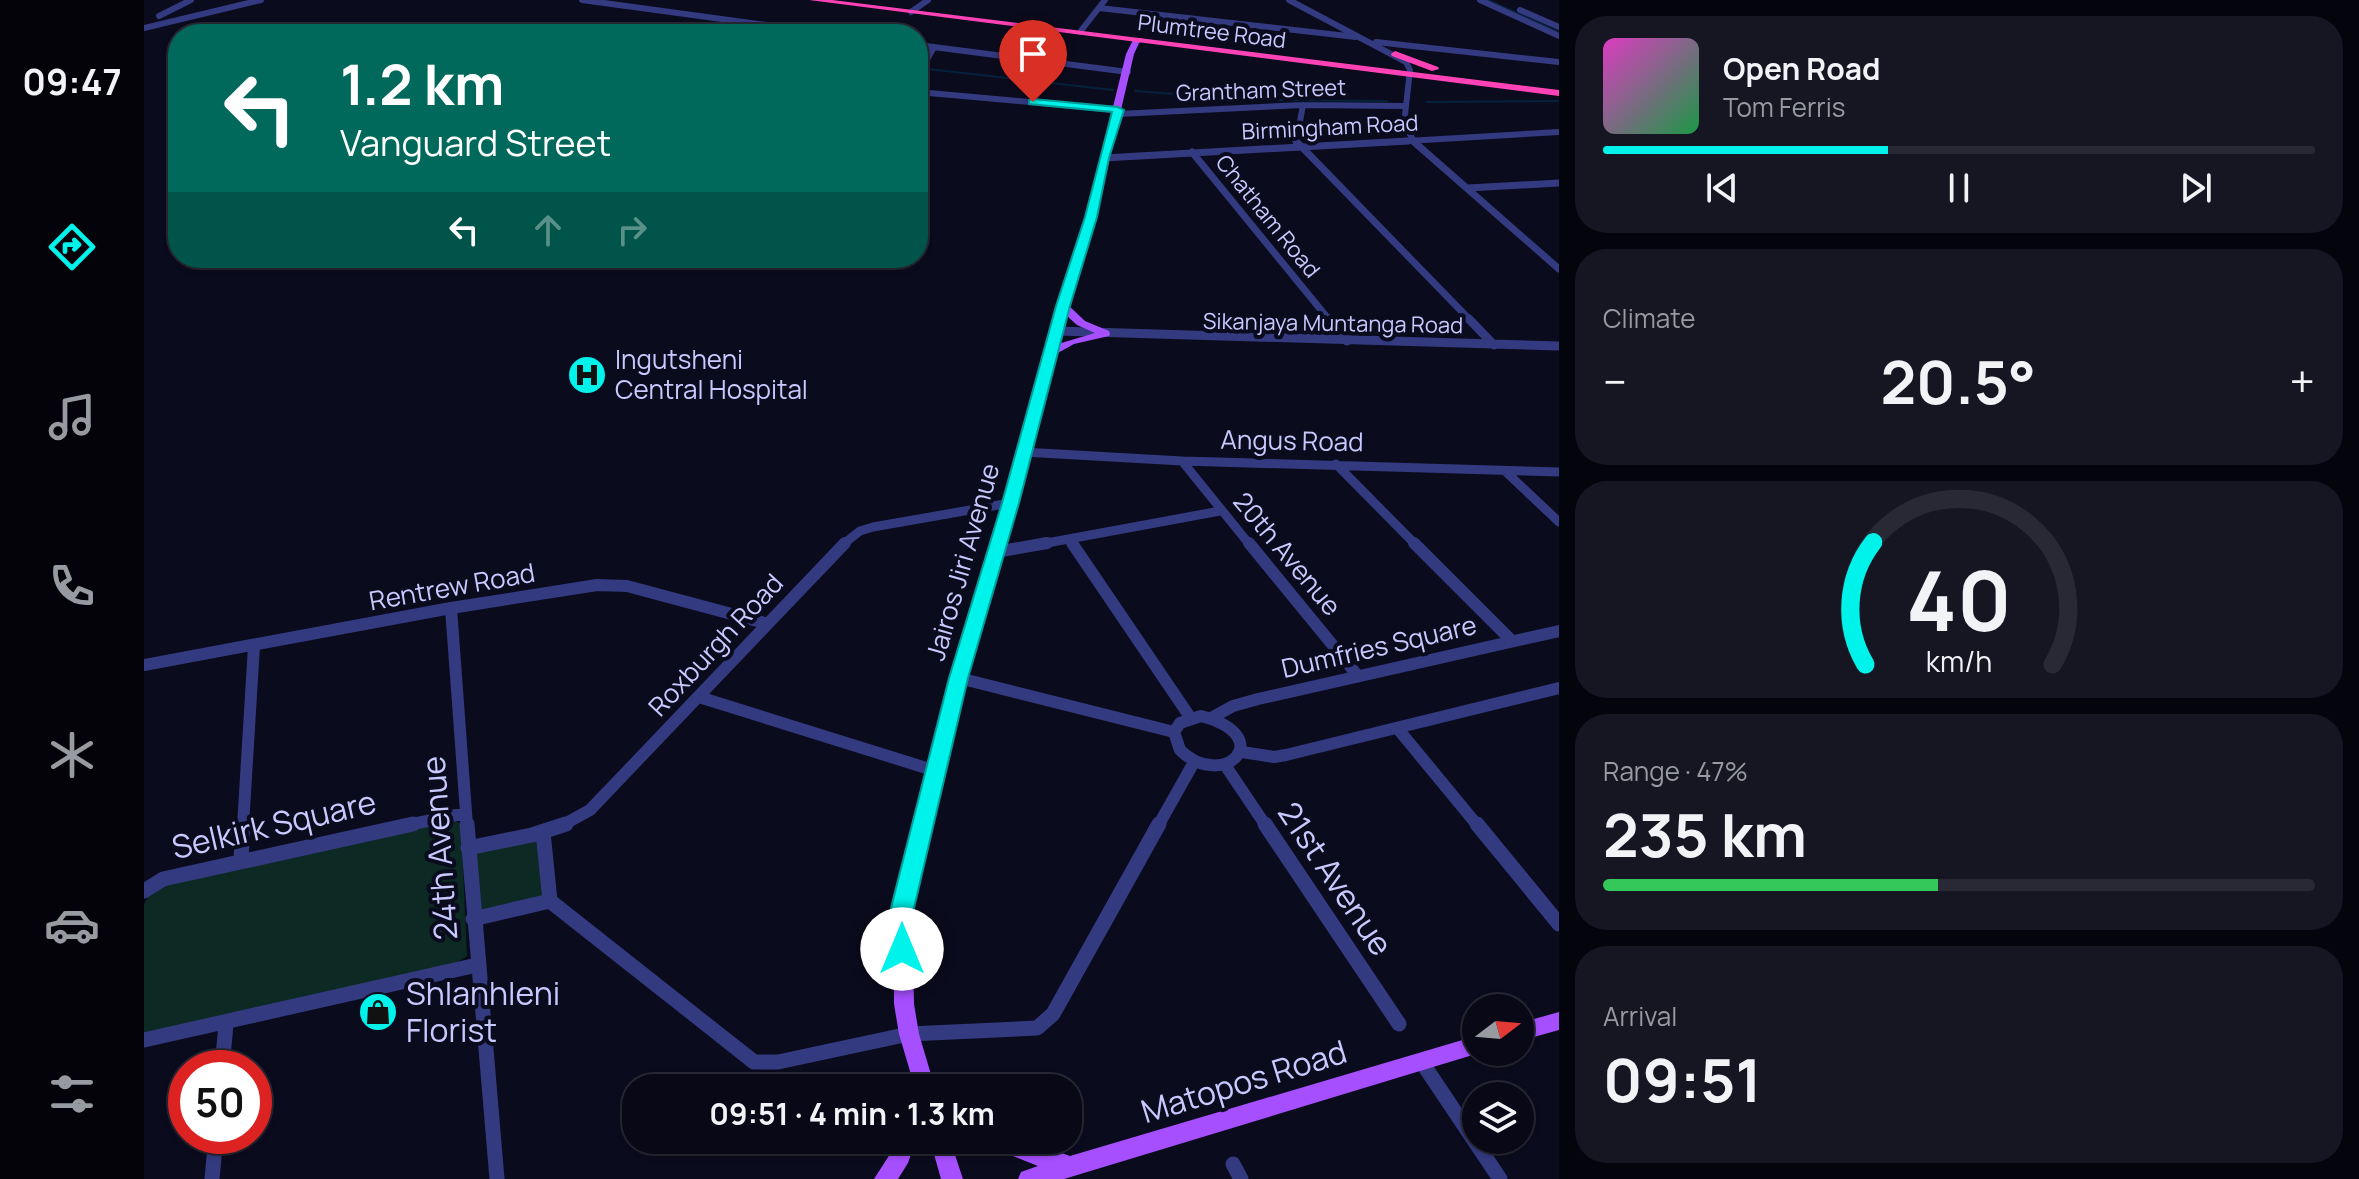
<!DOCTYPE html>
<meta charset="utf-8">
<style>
body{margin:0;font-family:Manrope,sans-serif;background:#161623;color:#f1f3f6;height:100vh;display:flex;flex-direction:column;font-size:30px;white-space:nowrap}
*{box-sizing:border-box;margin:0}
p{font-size:26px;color:#989aa1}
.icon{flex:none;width:44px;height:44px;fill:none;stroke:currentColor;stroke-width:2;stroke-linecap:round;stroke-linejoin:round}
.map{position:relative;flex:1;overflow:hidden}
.drawer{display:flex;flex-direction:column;gap:16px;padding:16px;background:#04040c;width:800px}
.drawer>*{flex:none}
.top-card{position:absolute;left:24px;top:24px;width:760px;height:244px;border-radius:32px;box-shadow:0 2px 6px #0004,0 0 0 2px #292935;background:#00695c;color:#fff;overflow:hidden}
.needle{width:52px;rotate:74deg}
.buttons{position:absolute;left:1318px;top:994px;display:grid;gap:16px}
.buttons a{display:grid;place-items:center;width:72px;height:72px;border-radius:50%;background:#080816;box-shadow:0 2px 6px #0004,0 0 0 2px #292935;font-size:40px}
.speed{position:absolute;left:24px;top:1050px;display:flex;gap:16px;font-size:40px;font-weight:700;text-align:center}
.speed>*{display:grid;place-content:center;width:104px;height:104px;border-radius:50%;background:#080816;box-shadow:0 2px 6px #0004,0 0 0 2px #292935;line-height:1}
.speed .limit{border:12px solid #d22;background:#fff;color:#111}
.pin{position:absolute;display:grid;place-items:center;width:68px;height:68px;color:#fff;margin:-82px -34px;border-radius:50% 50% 50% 0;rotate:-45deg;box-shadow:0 0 8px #0007}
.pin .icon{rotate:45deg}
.me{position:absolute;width:88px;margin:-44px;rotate:0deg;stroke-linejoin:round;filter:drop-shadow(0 0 6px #0008)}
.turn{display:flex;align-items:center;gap:28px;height:168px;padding:0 40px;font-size:36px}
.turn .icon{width:104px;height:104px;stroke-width:2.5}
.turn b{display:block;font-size:56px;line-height:68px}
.lanes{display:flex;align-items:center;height:76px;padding:0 40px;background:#0003;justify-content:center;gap:40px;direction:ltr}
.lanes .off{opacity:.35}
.big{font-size:60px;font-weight:700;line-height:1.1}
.drawer .tile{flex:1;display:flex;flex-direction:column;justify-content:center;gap:12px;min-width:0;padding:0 28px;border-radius:32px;background:#161623}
.drawer .dial{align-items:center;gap:0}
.dial svg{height:208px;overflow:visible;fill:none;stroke:#292935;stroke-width:7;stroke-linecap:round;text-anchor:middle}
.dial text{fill:#f1f3f6;stroke:none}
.song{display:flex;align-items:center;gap:24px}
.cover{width:96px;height:96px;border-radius:12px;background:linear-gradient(135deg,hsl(310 70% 55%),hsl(140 70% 35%))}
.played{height:8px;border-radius:4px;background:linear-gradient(90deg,#00f3eb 40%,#292935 40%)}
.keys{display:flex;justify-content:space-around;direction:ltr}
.heat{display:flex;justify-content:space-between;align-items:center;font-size:44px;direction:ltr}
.charge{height:12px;border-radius:6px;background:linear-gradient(90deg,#34c759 47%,#292935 0)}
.trip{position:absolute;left:478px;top:1074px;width:460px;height:80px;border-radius:32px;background:#080816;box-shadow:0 2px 6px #0004,0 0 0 2px #292935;font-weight:700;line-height:80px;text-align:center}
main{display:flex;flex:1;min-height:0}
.menu{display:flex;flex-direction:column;width:144px;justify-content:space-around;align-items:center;background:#030309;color:#989aa1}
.menu .icon{width:56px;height:56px}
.menu .active{color:#00f3eb}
.menu b{font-size:36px;color:#f1f3f6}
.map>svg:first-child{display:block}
</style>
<main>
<nav class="menu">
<b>09:47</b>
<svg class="icon active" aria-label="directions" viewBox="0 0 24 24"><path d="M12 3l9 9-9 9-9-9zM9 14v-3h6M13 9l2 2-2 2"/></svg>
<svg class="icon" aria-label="music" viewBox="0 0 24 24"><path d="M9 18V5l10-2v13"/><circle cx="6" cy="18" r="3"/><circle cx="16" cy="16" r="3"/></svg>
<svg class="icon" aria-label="phone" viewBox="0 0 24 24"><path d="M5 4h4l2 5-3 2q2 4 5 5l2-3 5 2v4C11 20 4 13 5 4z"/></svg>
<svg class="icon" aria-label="climate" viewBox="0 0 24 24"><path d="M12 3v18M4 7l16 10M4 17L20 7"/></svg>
<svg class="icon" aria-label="car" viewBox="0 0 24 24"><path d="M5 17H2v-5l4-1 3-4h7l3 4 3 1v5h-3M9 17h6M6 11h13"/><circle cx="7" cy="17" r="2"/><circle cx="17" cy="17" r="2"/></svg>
<svg class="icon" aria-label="filters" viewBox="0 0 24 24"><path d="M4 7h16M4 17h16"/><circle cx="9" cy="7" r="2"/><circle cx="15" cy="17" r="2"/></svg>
</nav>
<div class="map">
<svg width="1415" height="1179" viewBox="0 0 1415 1179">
<rect width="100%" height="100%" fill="#0b0b1e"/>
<path fill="#0d2924" d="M311,821L317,824L323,956L312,963L0,1034V905L6,892L21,883Z
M394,838L401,898L334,913L330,851Z"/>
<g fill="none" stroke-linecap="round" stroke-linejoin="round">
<path stroke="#06213c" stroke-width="2" d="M1344,0L1415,32
M595,28L618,34
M784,69L969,90
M991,91L1112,100L1243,101
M1283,102L1415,101"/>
<path stroke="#333a80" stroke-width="6" d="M438,0L689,34
M1145,0L1262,62L1266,70L1260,124L1271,143
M1336,0L1415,36
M955,8L1212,37
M1376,10L1415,27
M767,12L784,0
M15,16L47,0
M0,28L117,0
M936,32L961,0
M1232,42L1415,62
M774,45L984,72
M774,76L790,47
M774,92L974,110
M974,114L1159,105L1261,106
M1152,143L1159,105
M1229,143L1415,132"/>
<path stroke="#333a80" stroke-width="7" d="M1152,141L1327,321
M1269,141L1415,269
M1048,152L1186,321
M960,158L1264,141
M1324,188L1415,183"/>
<path stroke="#333a80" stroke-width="9" d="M1185,319L1203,341
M1325,319L1350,345
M913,331L1415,346
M879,452L1038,461L1415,472
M1038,461L1106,545
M1192,464L1272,545
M1361,471L1415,522
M926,539L930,545
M698,545L716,531L729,527L866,503
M892,545L1076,511"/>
<path stroke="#333a80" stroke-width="12" d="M928,543L1046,717
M1105,543L1214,676
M1270,543L1368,641
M852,552L903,543
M307,608L323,826
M0,665L307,608L453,585L483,586L621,623
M815,678L1030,732
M555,697L792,771
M1057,716C1136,737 1079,792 1036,750L1030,732L1036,723Z
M1069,717L1089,706L1114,699L1415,631
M1254,729L1334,826
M1098,752L1130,757L1142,755L1415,688
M1081,765L1122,826
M99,826L110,646
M259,826L322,813
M417,826L446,810L701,543
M1014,826L1050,762"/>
<path stroke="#333a80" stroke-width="15" d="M323,824L353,1179
M1121,824L1255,1024
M1333,824L1415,924
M399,832L406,901
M324,848L388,835L422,824
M97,860L99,824
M0,891L19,879L269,824
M329,919L406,901L610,1062H634L765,1034L893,1028L909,1014L1015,824
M0,1040L333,965
M1277,1061L1356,1179
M78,1068L82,1024
M1089,1164L1097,1179
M68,1179L72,1136"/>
<path fill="#a64fff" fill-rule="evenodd" d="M997,38L1001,40L995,43L990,54L952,217L924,305L941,321L965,331L966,334L965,336L930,344L912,354L823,678L768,908L770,1004L775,1034L791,1088H771L755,1034L750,1004V908L807,678L860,503L914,306L942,217L982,54L989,40ZM922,315L933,325L951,333L914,344Z
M1415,1012V1030L1376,1041V1023Z
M1332,1036V1052H1337L1332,1054L920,1179H874L877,1172L894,1166L846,1147L843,1140H881L926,1156Z
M752,1140H772L764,1163L754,1179H730L748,1151Z
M786,1140H806L819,1179H797Z"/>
<path fill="#ff43b6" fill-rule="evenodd" d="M665,0H688L1415,90V96Z
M1251,51L1294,67L1295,69L1288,71L1248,56L1247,54Z"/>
</g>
<path fill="#00f3eb" stroke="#009e99" stroke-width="2" d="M889,99L974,107L980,110L965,158L953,217L926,306L875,503L824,678L770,908V949L767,956L758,959L750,956L746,949L747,908L805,678L858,503L912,306L941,217L968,112L885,104V100Z"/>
<defs>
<symbol id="hospital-disc" viewBox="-11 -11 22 22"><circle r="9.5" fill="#00f3eb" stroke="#0b0b1e"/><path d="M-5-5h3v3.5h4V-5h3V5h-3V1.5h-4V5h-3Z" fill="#111"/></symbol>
<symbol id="shop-disc" viewBox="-11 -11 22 22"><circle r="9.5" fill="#00f3eb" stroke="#0b0b1e"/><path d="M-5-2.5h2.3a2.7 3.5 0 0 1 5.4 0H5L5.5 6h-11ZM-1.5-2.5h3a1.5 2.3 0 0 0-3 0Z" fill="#111"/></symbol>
</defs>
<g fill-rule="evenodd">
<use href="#hospital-disc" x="421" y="353" width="44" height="44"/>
<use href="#shop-disc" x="212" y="990" width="44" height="44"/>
</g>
<g text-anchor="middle" stroke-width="8" stroke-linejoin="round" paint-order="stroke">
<g font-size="22" fill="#c8c9ff" stroke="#0b0b1e">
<text transform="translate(1068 31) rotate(7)" y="8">Plumtree Road</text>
<text transform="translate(1117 90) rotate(-2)" y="8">Grantham Street</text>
<text transform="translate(1186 127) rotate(-3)" y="8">Birmingham Road</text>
<text transform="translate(1124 216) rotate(51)" y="8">Chatham Road</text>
<text transform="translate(1189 323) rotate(1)" y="8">Sikanjaya Muntanga Road</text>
</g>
<g font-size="26" fill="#c8c9ff" stroke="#0b0b1e" text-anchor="start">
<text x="471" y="369">Ingutsheni<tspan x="471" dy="30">Central Hospital</tspan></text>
</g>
<g font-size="26" fill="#c8c9ff" stroke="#0b0b1e">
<text transform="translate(1148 441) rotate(1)" y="9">Angus Road</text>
<text transform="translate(1143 554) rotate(50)" y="9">20th Avenue</text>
<text transform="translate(819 562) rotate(-74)" y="9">Jairos Jiri Avenue</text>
<text transform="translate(308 587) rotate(-10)" y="9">Rentrew Road</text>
<text transform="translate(572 645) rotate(-47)" y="9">Roxburgh Road</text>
<text transform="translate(1235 647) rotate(-13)" y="9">Dumfries Square</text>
</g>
<g font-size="32" fill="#c8c9ff" stroke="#0b0b1e">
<text transform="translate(130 825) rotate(-13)" y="11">Selkirk Square</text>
<text transform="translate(296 848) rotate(-94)" y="11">24th Avenue</text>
<text transform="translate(1191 879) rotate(56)" y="11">21st Avenue</text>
<text transform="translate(1100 1082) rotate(-17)" y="11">Matopos Road</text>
</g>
<g font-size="32" fill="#c8c9ff" stroke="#0b0b1e" text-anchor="start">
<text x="262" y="1005">Shlanhleni<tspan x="262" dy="37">Florist</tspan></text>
</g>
</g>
</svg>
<div class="buttons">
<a><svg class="needle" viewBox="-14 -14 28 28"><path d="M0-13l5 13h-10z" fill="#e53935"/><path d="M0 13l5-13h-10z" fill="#989aa1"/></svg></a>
<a><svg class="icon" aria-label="layers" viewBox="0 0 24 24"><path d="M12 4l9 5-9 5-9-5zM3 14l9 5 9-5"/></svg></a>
</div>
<div class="speed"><div class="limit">50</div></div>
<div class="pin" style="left:889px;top:102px;background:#d93025"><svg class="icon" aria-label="arrive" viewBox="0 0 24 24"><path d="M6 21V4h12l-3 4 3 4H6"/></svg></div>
<svg class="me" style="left:758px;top:949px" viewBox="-20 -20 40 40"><circle r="19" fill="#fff"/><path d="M0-13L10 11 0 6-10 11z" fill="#00f3eb"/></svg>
<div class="trip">09:51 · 4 min · 1.3 km</div>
<div class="top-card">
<div class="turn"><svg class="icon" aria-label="left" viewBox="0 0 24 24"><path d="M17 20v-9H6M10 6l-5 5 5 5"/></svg><div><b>1.2 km</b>Vanguard Street</div></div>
<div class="lanes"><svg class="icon" aria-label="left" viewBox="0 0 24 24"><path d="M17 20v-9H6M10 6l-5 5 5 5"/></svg><svg class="icon off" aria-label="ahead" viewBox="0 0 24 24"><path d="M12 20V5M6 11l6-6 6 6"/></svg><svg class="icon off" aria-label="right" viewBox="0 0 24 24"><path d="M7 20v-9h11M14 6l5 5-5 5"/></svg></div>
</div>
</div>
<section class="drawer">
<div class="tile">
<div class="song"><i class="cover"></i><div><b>Open Road</b><p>Tom Ferris</p></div></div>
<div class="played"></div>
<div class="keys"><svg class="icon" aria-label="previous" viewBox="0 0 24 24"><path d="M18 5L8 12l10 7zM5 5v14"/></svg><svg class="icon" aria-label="pause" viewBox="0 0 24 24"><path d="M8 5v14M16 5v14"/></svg><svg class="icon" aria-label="next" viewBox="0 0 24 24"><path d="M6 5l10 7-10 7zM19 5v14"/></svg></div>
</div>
<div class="tile"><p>Climate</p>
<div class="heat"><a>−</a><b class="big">20.5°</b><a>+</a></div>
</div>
<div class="tile dial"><svg viewBox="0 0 100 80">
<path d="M14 69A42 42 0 1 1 86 69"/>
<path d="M14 69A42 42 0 0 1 17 22" stroke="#00f3eb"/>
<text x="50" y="56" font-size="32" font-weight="700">40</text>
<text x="50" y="72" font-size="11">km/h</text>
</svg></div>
<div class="tile"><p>Range · 47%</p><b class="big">235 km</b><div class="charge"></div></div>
<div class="tile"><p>Arrival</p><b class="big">09:51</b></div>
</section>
</main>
